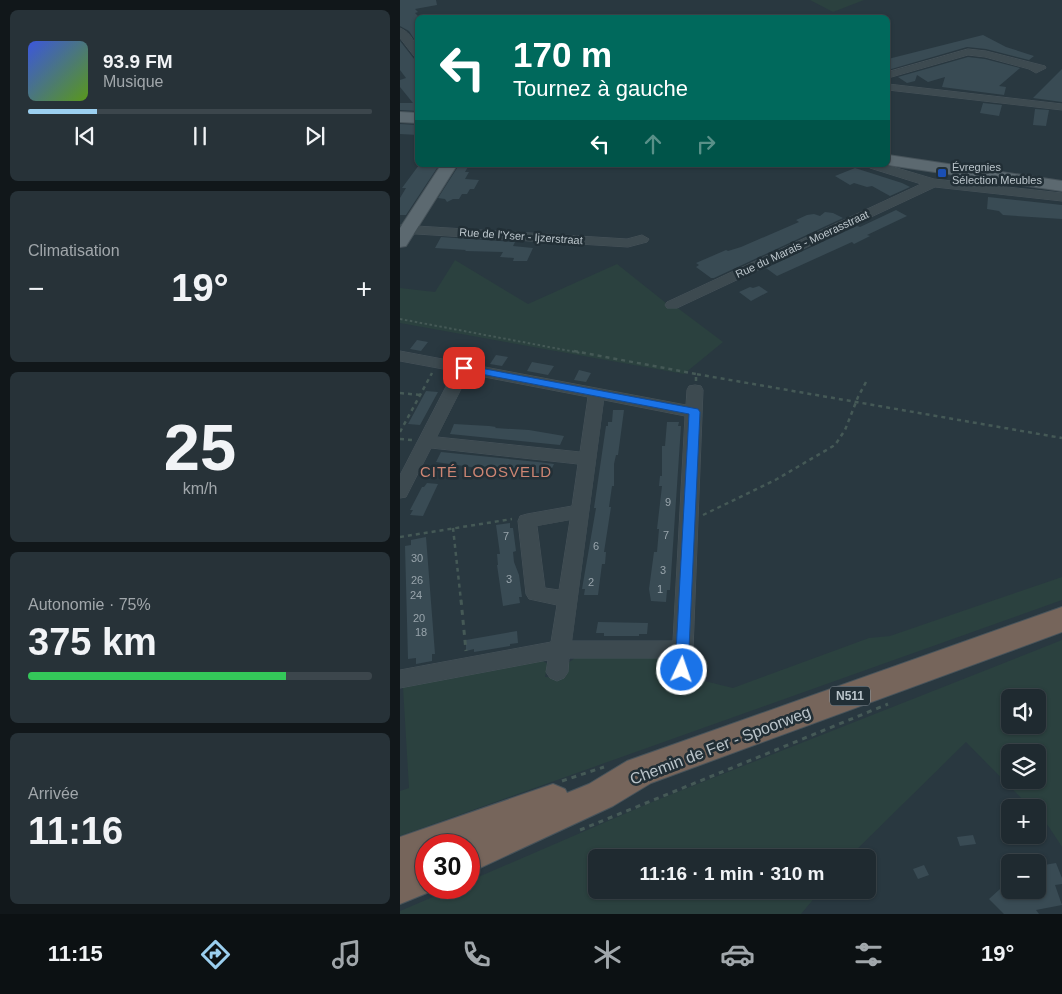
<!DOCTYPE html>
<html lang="fr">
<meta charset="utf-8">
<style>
body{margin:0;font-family:Helvetica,sans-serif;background:#273238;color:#f1f3f6;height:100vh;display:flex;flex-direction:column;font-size:19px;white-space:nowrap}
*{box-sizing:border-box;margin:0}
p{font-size:16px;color:#a1a7ab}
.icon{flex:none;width:28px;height:28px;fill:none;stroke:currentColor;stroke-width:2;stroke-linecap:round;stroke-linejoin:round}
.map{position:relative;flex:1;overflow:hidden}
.details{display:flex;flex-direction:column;gap:10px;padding:10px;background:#11171a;width:400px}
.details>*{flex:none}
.top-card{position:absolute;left:15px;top:15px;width:475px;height:152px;border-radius:8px;box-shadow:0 1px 4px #0004,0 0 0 1px #3c464c;background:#00695c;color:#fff;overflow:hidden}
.buttons{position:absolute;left:601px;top:689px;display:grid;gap:10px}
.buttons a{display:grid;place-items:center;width:45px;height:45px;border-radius:8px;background:#1f2a30;box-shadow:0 1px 4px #0004,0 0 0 1px #3c464c;font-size:25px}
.speed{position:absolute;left:15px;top:834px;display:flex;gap:10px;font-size:25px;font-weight:700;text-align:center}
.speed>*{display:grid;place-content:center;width:65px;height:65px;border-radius:50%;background:#1f2a30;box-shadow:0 1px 4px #0004,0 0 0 1px #3c464c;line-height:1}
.speed .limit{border:8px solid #d22;background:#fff;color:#111}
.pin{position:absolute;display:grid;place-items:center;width:42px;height:42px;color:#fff;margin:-21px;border-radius:10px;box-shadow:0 2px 8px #0006}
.me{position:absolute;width:55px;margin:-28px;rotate:3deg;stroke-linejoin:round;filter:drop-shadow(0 0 4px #0008)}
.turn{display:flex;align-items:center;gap:18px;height:105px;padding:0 15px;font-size:22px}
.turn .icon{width:65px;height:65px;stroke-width:2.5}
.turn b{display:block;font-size:35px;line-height:42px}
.lanes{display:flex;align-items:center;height:48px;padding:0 15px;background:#0003;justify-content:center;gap:25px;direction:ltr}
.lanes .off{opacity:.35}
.big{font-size:38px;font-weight:700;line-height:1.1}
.details .tile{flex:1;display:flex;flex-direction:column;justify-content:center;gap:8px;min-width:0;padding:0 18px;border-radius:8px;background:#273238}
.details .dial{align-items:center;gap:0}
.dial b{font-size:65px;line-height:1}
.song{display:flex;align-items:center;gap:15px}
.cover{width:60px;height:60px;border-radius:8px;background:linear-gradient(135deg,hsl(230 70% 55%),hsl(90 70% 35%))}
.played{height:5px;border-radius:2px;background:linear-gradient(90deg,#9bcfef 20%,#3c464c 20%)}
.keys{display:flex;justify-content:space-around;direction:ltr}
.heat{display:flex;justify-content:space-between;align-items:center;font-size:28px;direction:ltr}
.charge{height:8px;border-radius:4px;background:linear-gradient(90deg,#34c759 75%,#3c464c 0)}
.trip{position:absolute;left:188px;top:849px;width:288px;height:50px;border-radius:8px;background:#1f2a30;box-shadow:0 1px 4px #0004,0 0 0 1px #3c464c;font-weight:700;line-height:50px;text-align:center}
.dock{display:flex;height:80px;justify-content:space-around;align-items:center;background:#0c1113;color:#a1a7ab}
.dock .icon{width:35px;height:35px}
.dock .selected{color:#9bcfef}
.dock b{font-size:22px;color:#f1f3f6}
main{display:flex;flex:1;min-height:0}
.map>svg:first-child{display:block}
</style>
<main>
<section class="details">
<div class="tile">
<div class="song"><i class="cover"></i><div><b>93.9 FM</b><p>Musique</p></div></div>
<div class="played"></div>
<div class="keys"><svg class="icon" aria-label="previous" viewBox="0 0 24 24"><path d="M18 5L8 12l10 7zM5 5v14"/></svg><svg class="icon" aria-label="pause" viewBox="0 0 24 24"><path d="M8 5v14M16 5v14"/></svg><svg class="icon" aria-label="next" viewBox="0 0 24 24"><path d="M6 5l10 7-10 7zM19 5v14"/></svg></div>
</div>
<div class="tile"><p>Climatisation</p>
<div class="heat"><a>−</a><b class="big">19°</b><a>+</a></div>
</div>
<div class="tile dial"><b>25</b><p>km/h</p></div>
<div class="tile"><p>Autonomie · 75%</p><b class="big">375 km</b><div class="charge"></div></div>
<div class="tile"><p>Arrivée</p><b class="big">11:16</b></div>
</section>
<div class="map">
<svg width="662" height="914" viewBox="0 0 662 914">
<rect width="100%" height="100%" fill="#293840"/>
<path fill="#2b413f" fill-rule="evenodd" d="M410,0H464L433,12Z
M55,260L128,304L217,264L266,303L275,306L323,342L284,374L0,323V288L35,292Z
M662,577V600L0,836V791L9,788L3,687L143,661L148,664L145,677L165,678L167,664L176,657L268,658L273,663L271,676L288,677L333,688L469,638L490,636Z
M662,640V847L649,827L638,815V808L630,807L566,742L449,857L196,858V890H421L401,914H0V911L54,888H69V881L252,802ZM610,698H638V725H610ZM638,752V780H610V752Z"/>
<path fill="#394b54" d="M0,0H36L37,5L15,9L18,12L15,13L18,16V45L9,31L0,26Z
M583,35L606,47L634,56L629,60L586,49L567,47L488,70V59Z
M0,41L18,64V111L0,110V103H13L0,87V80L6,78L0,70Z
M568,57L585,59L620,68L599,86L606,87L604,95L542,87L545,77L528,82L517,75L515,81L507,83L498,77Z
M662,69V102L633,98Z
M583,103L602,105L599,116L580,113Z
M635,109L649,110L646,126L633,125Z
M0,124L18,125V135L0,134Z
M19,165H39L6,215H0V198L6,188H2Z
M59,165H69L65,172H69L65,179L79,180L74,189H70L67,194H62L59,199H53L47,202L45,199L38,198Z
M455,168L502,183L510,187L490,196L472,186L467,187L454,183L450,185L435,176Z
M588,197L662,205V219L603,215L599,211L587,209Z
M496,210L507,216L467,235L470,236L454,244L452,242L377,276L366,268L457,226L460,227Z
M425,212L433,213L443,218L314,278H311L296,267L299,265L296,263L326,250L328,251L341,247L399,222L396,220L407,215L414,214L420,216Z
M41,237L115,242L113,246L133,248L127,261H113L114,258L100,257L103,252L65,251L66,250L35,248Z
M359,286L368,292L351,301L339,292L350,287L353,288Z
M17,340L28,342L21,351L10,349Z
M51,347L73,351L66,360L45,356Z
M96,355L108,357L102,366L90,364Z
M132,362L154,366L148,375L127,371Z
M179,370L191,373L186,382L174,380Z
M26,391L38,392L20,425L8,424Z
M213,410H224L218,455H216L214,464V486H212L209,507H211L204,552H206L205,564H202L198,595H184L185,589H182L196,508H194L206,426H208V422H212Z
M267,422H279L278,426H281L270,590H267L266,602L251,601L249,589L254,552H257L259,529H257L262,486H259L260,476H262V446H265Z
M54,424L89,426L96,427L95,428L129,430L164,436L160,445L50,434Z
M41,452L138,462L154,464L149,474L113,472L106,471L107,469L79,466L78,468L36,462Z
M27,483L38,484L23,516L10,515L13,510H10L22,487H24Z
M110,523V528H113L116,551L113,552L114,562L119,575L122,597H119L120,603L103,606L97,565H98L97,554H100L96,525Z
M26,537L35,654H32V661L16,664V658L8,659L5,546L11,545V540Z
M198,622L248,623L247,634H239V636H204V633H196Z
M117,631L118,643L110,644V646L74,652V649L66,651V640Z
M573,835L576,844L560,846L557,837Z
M656,863L662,878V884L655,885L662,905L636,910L639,914H604L589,899L610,880V890H638V866Z
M524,865L529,875L518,879L513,869Z"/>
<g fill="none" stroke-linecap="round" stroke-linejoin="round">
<defs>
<path id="minor" d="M0,28C11,32 18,46 18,57L14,56L0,38Z
M568,49L586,51L645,66L646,68L636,73L629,69L585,57L568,55L488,78V72Z
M488,84L662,104V110L488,90Z
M468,165H487L534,179L662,193V201L535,187L277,308H267L265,305L267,302L521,184L470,168Z
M0,225L227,239L242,235L249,239L247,242L228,247L0,233Z
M0,351L286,405L287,390L289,386L295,385L301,386L303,390L293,650V669L289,675L282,678L275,675L271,669L272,658H169L168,672L164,678L157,681L150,678L146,672L148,660L0,688V670L151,642L157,605L129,599L126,594L118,521L120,516L127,514L172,506L178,464L31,448L6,497L0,498V475L54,371L0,361ZM69,374L188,397L180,452L37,437ZM204,400L285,416L273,641H172ZM170,520L159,590L145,588L137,526Z"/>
<path id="major" d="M0,112L18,113V123L0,122Z
M488,155L662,181V191L488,165Z
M41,165H57L6,246L0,247V228Z"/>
<path id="highway" d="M662,607V632L251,783L213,806L69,873V845H26V888H39L0,904V837L153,784L165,789L167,793L189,784L227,761Z"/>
</defs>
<use href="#minor" stroke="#47535a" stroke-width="1"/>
<use href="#major" stroke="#47535a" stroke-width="2"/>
<use href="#highway" stroke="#48545b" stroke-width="2"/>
<path stroke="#455956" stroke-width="2" stroke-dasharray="2.5 2.5" stroke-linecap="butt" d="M0,319L181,353"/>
<path stroke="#455956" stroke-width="2.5" stroke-dasharray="4 4" stroke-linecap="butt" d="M174,351L296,374
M296,381V374L662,438
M0,393L20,395
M0,432L32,373
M0,439L12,440
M303,515L377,479L435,445L445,430L458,397L466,382
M53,528L61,601
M0,537L112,519"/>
<path stroke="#455956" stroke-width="3" stroke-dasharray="5 5" stroke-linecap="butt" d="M61,600L66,651
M162,781L204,767
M180,830L488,704"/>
<use href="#minor" fill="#3d4a50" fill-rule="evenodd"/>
<use href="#major" fill="#5c6970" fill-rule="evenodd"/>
<use href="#highway" fill="#76655b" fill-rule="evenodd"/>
</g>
<path fill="#1a73e8" stroke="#114b97" d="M64,365L298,409L300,412L288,670L286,674L282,675L277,674L275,670L289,414L60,370L58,368L60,366Z"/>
<rect fill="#1a4fb4" stroke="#222f36" stroke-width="2" x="537" y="168" width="10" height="10" rx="2.5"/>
<g text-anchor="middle" stroke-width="5" stroke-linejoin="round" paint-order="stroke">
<g font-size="11" fill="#bac4ca" stroke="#222f36" text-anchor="start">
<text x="552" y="171">Évregnies<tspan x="552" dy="13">Sélection Meubles</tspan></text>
</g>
<g font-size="11" fill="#bac4ca" stroke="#222f36">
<text transform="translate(121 236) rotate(4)" y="4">Rue de l'Yser - Ijzerstraat</text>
<text transform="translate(402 244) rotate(-25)" y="4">Rue du Marais - Moerasstraat</text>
</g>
<g font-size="11" fill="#98a4ab">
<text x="268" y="506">9</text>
<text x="266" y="539">7</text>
<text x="106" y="540">7</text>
<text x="196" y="550">6</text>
<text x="17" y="562">30</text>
<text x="263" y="574">3</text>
<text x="109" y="583">3</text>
<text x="17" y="584">26</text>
<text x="191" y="586">2</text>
<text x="260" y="593">1</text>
<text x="16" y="599">24</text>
<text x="19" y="622">20</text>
<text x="21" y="636">18</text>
</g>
<rect fill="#222f36" stroke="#8c979e" stroke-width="1" x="430" y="686.5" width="40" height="19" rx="4"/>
<g font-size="12" font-weight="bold" fill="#bac4ca">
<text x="450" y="700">N511</text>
</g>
<g font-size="15" letter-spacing="1" fill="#cd8573" stroke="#222f36">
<text x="86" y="477">CITÉ LOOSVELD</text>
</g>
<g font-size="16" fill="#bac4ca" stroke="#222f36">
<text transform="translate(320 745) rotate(-21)" y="6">Chemin de Fer - Spoorweg</text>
</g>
</g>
</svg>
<div class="buttons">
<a><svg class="icon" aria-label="sound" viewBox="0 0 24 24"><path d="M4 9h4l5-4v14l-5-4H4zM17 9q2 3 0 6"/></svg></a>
<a><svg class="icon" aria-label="layers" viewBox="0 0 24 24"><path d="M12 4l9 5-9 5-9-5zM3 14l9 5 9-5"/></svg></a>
<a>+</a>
<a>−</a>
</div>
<div class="speed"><div class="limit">30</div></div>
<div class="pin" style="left:64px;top:368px;background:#d93025"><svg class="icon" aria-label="arrive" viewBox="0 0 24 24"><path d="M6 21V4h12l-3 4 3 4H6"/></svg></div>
<svg class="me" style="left:282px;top:670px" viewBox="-20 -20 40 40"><circle r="17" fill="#1a73e8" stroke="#fff" stroke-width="3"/><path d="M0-11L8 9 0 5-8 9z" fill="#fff"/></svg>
<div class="trip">11:16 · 1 min · 310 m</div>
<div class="top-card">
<div class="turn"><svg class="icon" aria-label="left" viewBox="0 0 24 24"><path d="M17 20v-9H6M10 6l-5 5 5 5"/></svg><div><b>170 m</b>Tournez à gauche</div></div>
<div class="lanes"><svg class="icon" aria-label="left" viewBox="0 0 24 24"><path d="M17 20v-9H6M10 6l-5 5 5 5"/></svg><svg class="icon off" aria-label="ahead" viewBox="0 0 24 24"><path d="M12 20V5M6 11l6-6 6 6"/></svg><svg class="icon off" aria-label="right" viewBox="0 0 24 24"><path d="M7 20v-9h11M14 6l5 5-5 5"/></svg></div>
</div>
</div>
</main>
<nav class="dock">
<b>11:15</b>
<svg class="icon selected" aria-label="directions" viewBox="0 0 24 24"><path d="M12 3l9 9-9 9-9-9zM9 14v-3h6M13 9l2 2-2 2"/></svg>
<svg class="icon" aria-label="music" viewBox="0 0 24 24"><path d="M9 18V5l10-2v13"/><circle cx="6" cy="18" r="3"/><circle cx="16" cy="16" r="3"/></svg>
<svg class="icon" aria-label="phone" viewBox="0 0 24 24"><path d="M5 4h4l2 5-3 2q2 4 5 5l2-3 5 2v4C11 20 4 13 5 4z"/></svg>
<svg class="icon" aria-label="climate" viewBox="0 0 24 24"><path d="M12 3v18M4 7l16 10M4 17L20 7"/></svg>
<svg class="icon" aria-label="car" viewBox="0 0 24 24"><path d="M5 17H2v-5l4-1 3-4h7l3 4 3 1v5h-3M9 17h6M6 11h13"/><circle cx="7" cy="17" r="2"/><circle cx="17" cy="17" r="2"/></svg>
<svg class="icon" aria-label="filters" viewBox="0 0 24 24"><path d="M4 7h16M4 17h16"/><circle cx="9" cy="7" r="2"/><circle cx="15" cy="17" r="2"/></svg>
<b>19°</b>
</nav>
